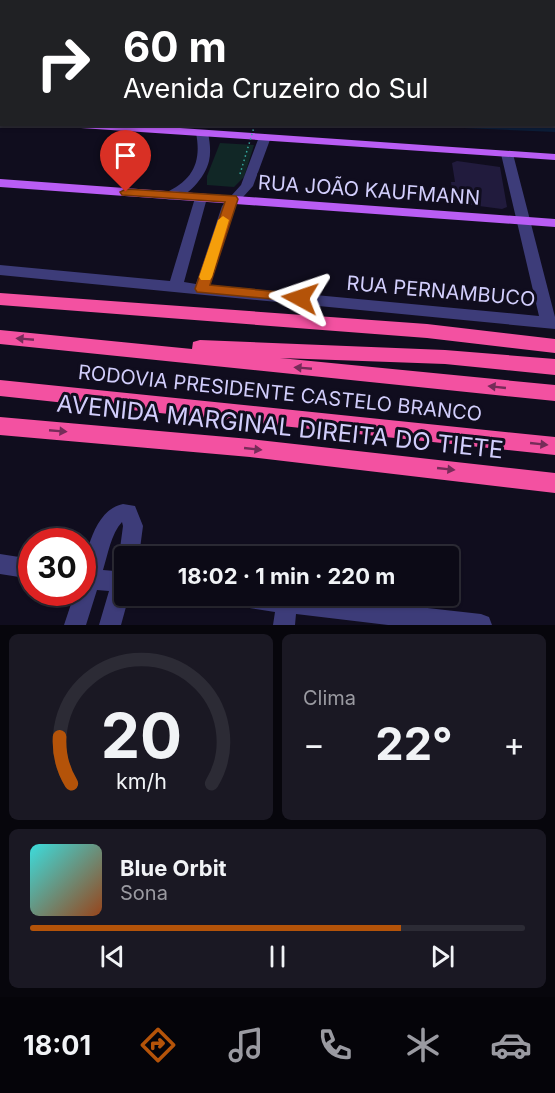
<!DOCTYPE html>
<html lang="pt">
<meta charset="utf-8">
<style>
body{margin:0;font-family:Inter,sans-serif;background:#1a1823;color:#f1f3f6;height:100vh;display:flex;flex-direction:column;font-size:22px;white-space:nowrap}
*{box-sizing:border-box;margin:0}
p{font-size:20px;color:#9a9aa1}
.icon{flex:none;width:33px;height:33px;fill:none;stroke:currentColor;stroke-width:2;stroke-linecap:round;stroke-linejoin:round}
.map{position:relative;height:625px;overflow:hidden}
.sheet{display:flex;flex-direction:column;gap:9px;padding:9px;background:#07060c;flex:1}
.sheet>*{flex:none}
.guide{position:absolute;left:0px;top:0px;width:555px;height:126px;box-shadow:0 2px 4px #0004,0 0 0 2px #2c2b35;background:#202124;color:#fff;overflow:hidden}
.speed{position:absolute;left:18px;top:528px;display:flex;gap:12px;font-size:30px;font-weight:700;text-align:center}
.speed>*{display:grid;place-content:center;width:78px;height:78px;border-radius:50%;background:#0c0a16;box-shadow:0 2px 4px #0004,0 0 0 2px #2c2b35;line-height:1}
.speed .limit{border:9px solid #d22;background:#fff;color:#111}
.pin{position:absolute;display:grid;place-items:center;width:51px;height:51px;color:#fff;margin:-62px -26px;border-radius:50% 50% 50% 0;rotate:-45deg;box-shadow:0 0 6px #0007}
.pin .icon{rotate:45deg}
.me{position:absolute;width:66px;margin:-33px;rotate:275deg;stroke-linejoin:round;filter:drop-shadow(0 0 4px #0008)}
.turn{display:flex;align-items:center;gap:21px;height:126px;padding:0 24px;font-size:27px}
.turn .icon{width:78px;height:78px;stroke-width:2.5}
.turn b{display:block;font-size:42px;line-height:51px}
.big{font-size:45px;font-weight:700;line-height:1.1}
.sheet .card{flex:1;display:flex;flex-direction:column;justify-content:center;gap:9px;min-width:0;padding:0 21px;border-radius:9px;background:#1a1823}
.sheet .dial{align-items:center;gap:0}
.dial svg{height:156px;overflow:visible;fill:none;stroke:#2c2b35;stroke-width:7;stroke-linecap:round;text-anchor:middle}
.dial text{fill:#f1f3f6;stroke:none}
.song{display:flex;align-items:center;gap:18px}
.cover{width:72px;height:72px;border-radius:9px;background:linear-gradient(135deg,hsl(180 70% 55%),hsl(20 70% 35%))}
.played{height:6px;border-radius:3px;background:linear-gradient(90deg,#b45309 75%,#2c2b35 75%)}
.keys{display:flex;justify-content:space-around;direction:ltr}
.heat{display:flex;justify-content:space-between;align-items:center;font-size:33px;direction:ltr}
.sheet .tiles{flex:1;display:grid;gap:9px;grid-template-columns:1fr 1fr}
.card:last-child{grid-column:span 2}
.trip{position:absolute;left:114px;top:546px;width:345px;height:60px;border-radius:6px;background:#0c0a16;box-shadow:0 2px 4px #0004,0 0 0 2px #2c2b35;font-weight:700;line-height:60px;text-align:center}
.dock{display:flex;height:96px;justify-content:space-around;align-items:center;background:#050409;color:#9a9aa1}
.dock .icon{width:42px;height:42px}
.dock .selected{color:#b45309}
.dock b{font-size:27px;color:#f1f3f6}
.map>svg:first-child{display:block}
</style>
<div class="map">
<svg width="555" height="625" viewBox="0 0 555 625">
<rect width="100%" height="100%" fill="#100d1e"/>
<path fill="#112726" d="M220,143L254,145L244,177L234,187L207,185V176Z"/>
<path fill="#0c1d38" d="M554,85L555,132L395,125L554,124Z"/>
<path fill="#211b3d" d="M457,161L500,167L507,207L502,209L456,203L455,191H452L451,182H455L452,163Z"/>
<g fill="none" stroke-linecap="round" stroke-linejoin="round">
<path fill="#3d3c79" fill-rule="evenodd" d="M22,0H31L20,2Z
M168,0H179L181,2H169Z
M0,5H2V10H0Z
M554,40H555V46H554Z
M202,130L208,133C210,143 211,152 209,161C205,178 184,203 165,199V193C192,181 202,163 196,133Z
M265,134L271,137L253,186L234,207L210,285L539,316L501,154L507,151L513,154L555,317V329L0,275V265L170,281L195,198L201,194L207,198L184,282L196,284L222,206L241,185L259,137Z
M123,504L135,506L143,526L139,556H124V564L119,556L123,526L122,522C111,534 108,554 103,570L115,571L117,568L124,565V596H129L121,625H99L109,591L97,590L86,625H64L75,592H82C82,566 91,510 123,504Z
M0,554L32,559V579L0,574Z
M221,596H320L481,614L489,617L492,625H388L296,614L295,625H273L275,612L224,604Z"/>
<path fill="#b95df4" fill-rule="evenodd" d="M0,39H2V45H0Z
M554,68H555V74H554Z
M0,119L2,124H5L0,125Z
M61,124H122L555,154V160L66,127Z
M0,179L555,219V227L0,187Z"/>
<path fill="#f351a1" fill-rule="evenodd" d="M0,293L427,324L555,339V353L427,338L0,305Z
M0,330L192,349L193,342L200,340L445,350L555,359V375L445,364L280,358L555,385V401L0,344Z
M0,380L555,437V455L0,396Z
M0,417L250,439L555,473V493L250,457L0,435Z"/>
<path stroke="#10d3e5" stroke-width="2" stroke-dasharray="5 4.5" stroke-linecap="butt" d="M470,0L485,2
M487,0L503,2
M509,0L524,2"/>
<path stroke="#36a89f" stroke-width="1.5" stroke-dasharray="1.5 3" stroke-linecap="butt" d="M240,174L255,124"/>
</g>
<defs><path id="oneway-solid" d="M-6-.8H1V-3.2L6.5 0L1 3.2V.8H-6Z" transform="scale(1.5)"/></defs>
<g fill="#762c59">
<use href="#oneway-solid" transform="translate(25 339) rotate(-175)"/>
<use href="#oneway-solid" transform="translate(303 368) rotate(-175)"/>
<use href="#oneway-solid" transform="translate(497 387) rotate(-174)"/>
<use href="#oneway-solid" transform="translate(58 431) rotate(5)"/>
<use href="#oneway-solid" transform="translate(539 444) rotate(6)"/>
<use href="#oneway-solid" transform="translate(253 449) rotate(6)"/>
<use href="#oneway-solid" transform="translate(446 469) rotate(6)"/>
</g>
<path fill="#b45309" stroke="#753606" stroke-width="1.5" d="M126,189L236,196L238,199L210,285L300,294L306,298L304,302L197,292L195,289L225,202L122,195L120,192Z"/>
<path fill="#f59e0b" d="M223,216L229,220L212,277L210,280H201L199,277L218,220Z"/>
<g text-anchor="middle" stroke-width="6" stroke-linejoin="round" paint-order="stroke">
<g font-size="20" fill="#d2cefc" stroke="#100d1e">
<text transform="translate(369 190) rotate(4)" y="7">RUA JOÃO KAUFMANN</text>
<text transform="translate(441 291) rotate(5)" y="7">RUA PERNAMBUCO</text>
<text transform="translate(280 393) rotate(6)" y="7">RODOVIA PRESIDENTE CASTELO BRANCO</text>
</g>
<g font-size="24" fill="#d2cefc" stroke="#100d1e">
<text transform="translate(280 427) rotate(6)" y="8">AVENIDA MARGINAL DIREITA DO TIETE</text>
</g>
</g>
</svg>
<div class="speed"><div class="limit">30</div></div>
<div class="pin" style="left:126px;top:192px;background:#d93025"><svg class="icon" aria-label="arrive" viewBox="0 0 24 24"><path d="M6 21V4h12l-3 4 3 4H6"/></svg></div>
<svg class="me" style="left:300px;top:298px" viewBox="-20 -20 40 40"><path d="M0-17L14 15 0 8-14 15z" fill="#b45309" stroke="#fff" stroke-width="4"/></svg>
<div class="trip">18:02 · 1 min · 220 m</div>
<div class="guide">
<div class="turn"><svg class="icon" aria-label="right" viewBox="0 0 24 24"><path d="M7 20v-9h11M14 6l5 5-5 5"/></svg><div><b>60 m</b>Avenida Cruzeiro do Sul</div></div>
</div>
</div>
<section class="sheet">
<div class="tiles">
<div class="card dial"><svg viewBox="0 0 100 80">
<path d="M14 69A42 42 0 1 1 86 69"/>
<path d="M14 69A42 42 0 0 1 8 45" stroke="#b45309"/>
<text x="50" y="56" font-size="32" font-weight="700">20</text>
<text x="50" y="72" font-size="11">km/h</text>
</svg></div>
<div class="card"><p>Clima</p>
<div class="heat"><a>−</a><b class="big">22°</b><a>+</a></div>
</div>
<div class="card">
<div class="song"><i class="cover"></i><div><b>Blue Orbit</b><p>Sona</p></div></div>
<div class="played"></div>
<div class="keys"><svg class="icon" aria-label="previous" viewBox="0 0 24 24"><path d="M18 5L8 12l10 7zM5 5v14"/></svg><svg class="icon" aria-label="pause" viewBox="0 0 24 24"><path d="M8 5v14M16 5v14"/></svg><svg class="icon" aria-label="next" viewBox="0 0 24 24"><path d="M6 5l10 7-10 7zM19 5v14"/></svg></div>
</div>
</div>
</section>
<nav class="dock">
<b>18:01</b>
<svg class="icon selected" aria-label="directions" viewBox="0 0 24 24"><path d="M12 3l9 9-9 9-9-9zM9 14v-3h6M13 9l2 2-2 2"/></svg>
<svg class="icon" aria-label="music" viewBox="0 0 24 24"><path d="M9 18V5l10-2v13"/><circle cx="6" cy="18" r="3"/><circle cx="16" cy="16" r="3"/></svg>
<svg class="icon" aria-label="phone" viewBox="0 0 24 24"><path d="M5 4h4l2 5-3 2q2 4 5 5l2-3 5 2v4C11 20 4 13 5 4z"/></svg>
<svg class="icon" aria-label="climate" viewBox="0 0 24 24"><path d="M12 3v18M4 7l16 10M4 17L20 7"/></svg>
<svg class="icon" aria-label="car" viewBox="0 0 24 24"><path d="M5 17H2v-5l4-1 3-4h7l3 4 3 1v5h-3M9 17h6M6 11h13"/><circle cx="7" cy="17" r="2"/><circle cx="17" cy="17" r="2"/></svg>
</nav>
